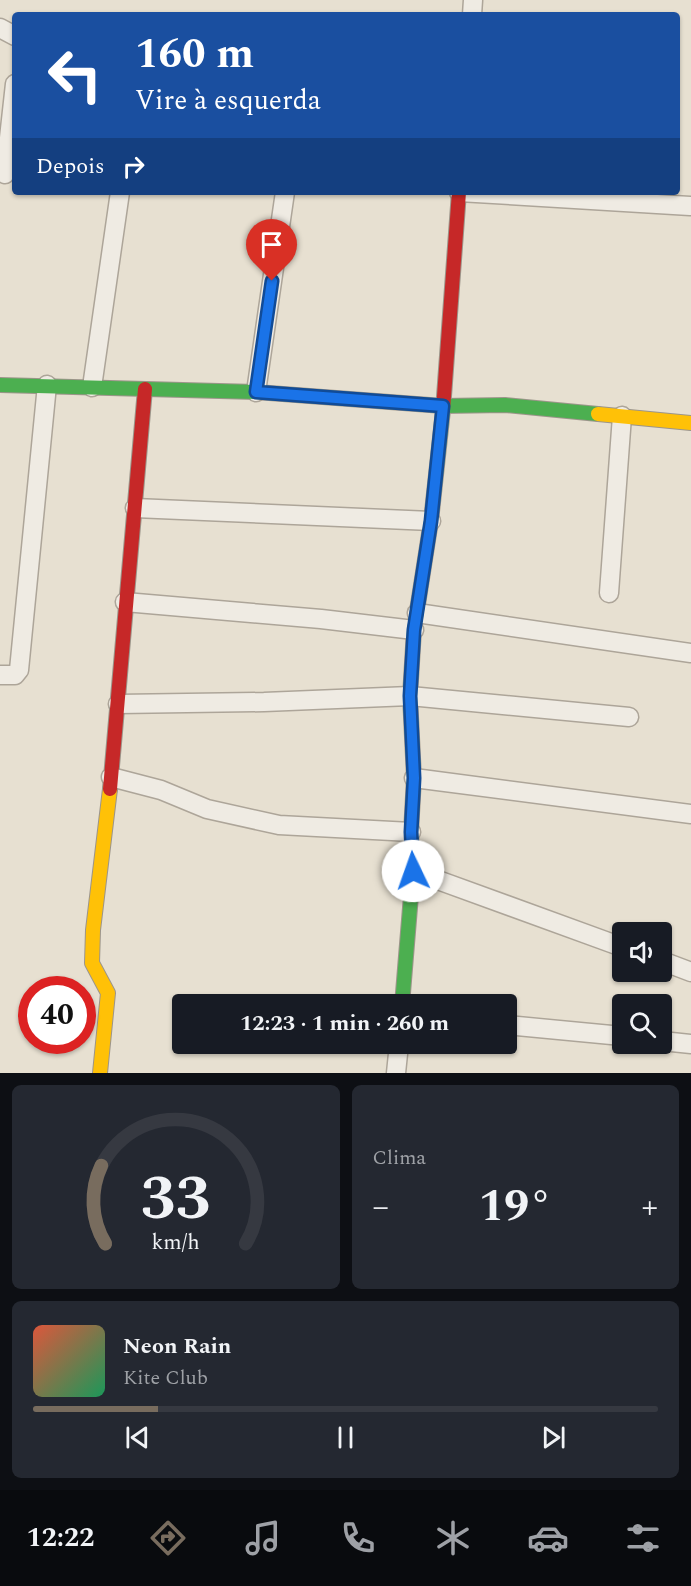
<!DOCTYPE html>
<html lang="pt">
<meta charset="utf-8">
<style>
body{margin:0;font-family:Spectral,serif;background:#242831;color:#f1f3f6;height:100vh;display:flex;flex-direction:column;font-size:22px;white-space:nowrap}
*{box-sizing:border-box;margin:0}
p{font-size:20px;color:#9ea1a6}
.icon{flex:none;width:33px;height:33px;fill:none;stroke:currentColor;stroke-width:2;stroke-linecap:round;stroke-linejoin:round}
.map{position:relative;height:1073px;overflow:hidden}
.details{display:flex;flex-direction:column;gap:12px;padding:12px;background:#0d0f14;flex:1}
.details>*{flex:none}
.hud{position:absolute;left:12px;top:12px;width:668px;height:183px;border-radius:6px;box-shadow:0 2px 4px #0004;background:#1a4fa0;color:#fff;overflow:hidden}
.fabs{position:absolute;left:612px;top:922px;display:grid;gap:12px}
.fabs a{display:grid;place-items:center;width:60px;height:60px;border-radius:6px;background:#171b24;box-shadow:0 2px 4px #0004;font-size:30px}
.speed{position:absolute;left:18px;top:976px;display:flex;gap:12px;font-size:30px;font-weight:700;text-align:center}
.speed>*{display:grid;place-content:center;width:78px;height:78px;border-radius:50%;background:#171b24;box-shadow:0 2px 4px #0004;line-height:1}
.speed .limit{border:9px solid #d22;background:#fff;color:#111}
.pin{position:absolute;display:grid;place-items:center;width:51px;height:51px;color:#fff;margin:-62px -26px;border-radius:50% 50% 50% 0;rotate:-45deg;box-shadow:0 0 6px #0007}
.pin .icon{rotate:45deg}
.me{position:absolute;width:66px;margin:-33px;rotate:357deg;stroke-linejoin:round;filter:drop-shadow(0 0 4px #0008)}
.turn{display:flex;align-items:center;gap:21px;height:126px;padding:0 24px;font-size:27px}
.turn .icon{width:78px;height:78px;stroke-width:2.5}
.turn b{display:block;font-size:42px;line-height:51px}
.then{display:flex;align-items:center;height:57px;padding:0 24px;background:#0003;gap:12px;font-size:22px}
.big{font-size:45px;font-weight:700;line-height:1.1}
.details .tile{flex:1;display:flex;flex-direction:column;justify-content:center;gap:9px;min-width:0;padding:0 21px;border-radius:9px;background:#242831}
.details .dial{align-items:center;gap:0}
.dial svg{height:156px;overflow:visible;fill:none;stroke:#363941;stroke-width:7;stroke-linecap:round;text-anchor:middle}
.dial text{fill:#f1f3f6;stroke:none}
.song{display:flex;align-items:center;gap:18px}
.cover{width:72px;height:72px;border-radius:9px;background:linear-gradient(135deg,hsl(10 70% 55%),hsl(150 70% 35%))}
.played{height:6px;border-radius:3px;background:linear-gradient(90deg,#786c5e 20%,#363941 20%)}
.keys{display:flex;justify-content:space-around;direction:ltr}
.heat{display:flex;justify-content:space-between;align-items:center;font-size:33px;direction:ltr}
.details .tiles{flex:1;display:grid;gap:12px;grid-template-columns:1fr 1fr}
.tile:last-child{grid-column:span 2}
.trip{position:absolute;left:172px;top:994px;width:345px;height:60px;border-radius:6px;background:#171b24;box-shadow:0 2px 4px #0004;font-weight:700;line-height:60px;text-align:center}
.menu{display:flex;height:96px;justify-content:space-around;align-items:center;background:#090b0e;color:#9ea1a6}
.menu .icon{width:42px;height:42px}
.menu .on{color:#786c5e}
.menu b{font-size:27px;color:#f1f3f6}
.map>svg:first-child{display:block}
</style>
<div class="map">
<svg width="691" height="1073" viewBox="0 0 691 1073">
<rect width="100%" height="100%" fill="#e7e0d1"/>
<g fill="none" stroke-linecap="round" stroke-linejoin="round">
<defs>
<path id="street" d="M472,15L473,0
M0,28L15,36
M5,174L15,84
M459,192L690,206
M92,387L120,192
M256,392L285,192
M135,508L431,521
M609,593L622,416
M125,602L321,619L414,630
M417,613L691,653
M0,675H15L19,670L47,385
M118,704L264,702L410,696L629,717
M111,777L161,790L207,809L279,825L411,832
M414,778L691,814
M413,871L622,947
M662,961L691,972
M507,1025L622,1036
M662,1041L691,1044
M396,1073L399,1044"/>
<path id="fast" d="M0,385L256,392L443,406L505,405L598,414
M402,1005L413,871L411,832L414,778L410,696L414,630L431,521L443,410"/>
<path id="slow" d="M598,414L691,423
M100,1073L108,993L92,963L93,930L110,789"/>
<path id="jam" d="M443,410L459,192
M110,789L145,389"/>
</defs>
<use href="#street" stroke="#ada599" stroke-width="21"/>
<use href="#fast" stroke="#9c958a" stroke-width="16"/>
<use href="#slow" stroke="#9c958a" stroke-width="16"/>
<use href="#jam" stroke="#9c958a" stroke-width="16"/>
<use href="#street" stroke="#efebe3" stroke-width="18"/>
<use href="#fast" stroke="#4caf50" stroke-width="14"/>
<use href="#slow" stroke="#ffc107" stroke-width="14"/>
<use href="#jam" stroke="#c62828" stroke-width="14"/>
</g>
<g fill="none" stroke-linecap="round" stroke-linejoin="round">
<defs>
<path id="route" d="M272,281L256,392L443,406L431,521L414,630L410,696L414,778L411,832L413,871"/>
</defs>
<use href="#route" stroke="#114b97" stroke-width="15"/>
<use href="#route" stroke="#1a73e8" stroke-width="10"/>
</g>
</svg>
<div class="fabs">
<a><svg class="icon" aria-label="sound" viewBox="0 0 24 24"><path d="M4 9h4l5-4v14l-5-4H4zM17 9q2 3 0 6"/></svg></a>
<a><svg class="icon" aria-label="search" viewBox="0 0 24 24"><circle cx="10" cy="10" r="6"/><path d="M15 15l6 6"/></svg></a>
</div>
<div class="speed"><div class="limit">40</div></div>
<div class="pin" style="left:272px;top:281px;background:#d93025"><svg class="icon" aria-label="arrive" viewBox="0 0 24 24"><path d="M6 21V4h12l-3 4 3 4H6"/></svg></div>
<svg class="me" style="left:413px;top:871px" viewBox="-20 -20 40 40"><circle r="19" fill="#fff"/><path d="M0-13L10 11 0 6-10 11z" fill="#1a73e8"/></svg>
<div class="trip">12:23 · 1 min · 260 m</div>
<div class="hud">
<div class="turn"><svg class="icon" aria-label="left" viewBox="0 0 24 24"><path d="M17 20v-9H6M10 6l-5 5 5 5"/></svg><div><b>160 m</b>Vire à esquerda</div></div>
<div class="then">Depois<svg class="icon" aria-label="right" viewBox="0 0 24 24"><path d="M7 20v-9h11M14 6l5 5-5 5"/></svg></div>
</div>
</div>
<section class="details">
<div class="tiles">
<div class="tile dial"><svg viewBox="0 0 100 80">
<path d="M14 69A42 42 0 1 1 86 69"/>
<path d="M14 69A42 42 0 0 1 12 29" stroke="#786c5e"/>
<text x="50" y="56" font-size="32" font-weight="700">33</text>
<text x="50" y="72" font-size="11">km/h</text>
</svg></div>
<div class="tile"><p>Clima</p>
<div class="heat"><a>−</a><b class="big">19°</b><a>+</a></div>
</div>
<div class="tile">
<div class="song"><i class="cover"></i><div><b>Neon Rain</b><p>Kite Club</p></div></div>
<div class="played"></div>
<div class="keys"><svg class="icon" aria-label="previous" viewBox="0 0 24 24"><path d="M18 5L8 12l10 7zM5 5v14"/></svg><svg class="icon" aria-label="pause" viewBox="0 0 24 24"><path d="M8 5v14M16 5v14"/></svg><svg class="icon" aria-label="next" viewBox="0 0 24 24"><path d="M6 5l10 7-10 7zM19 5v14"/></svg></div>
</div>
</div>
</section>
<nav class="menu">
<b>12:22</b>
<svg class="icon on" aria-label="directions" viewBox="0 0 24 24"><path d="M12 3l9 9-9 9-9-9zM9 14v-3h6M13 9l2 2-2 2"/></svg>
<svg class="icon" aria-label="music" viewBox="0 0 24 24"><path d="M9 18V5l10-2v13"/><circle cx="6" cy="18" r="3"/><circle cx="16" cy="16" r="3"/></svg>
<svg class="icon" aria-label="phone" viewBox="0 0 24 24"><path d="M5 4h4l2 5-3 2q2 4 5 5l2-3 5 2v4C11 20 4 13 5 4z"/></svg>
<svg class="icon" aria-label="climate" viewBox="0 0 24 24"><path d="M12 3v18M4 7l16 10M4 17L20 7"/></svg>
<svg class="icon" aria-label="car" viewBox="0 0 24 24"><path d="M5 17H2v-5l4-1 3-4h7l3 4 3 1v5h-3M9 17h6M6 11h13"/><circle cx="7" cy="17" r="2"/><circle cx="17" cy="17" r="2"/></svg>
<svg class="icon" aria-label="filters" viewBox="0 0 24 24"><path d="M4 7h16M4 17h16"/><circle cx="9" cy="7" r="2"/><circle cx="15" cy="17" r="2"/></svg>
</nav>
